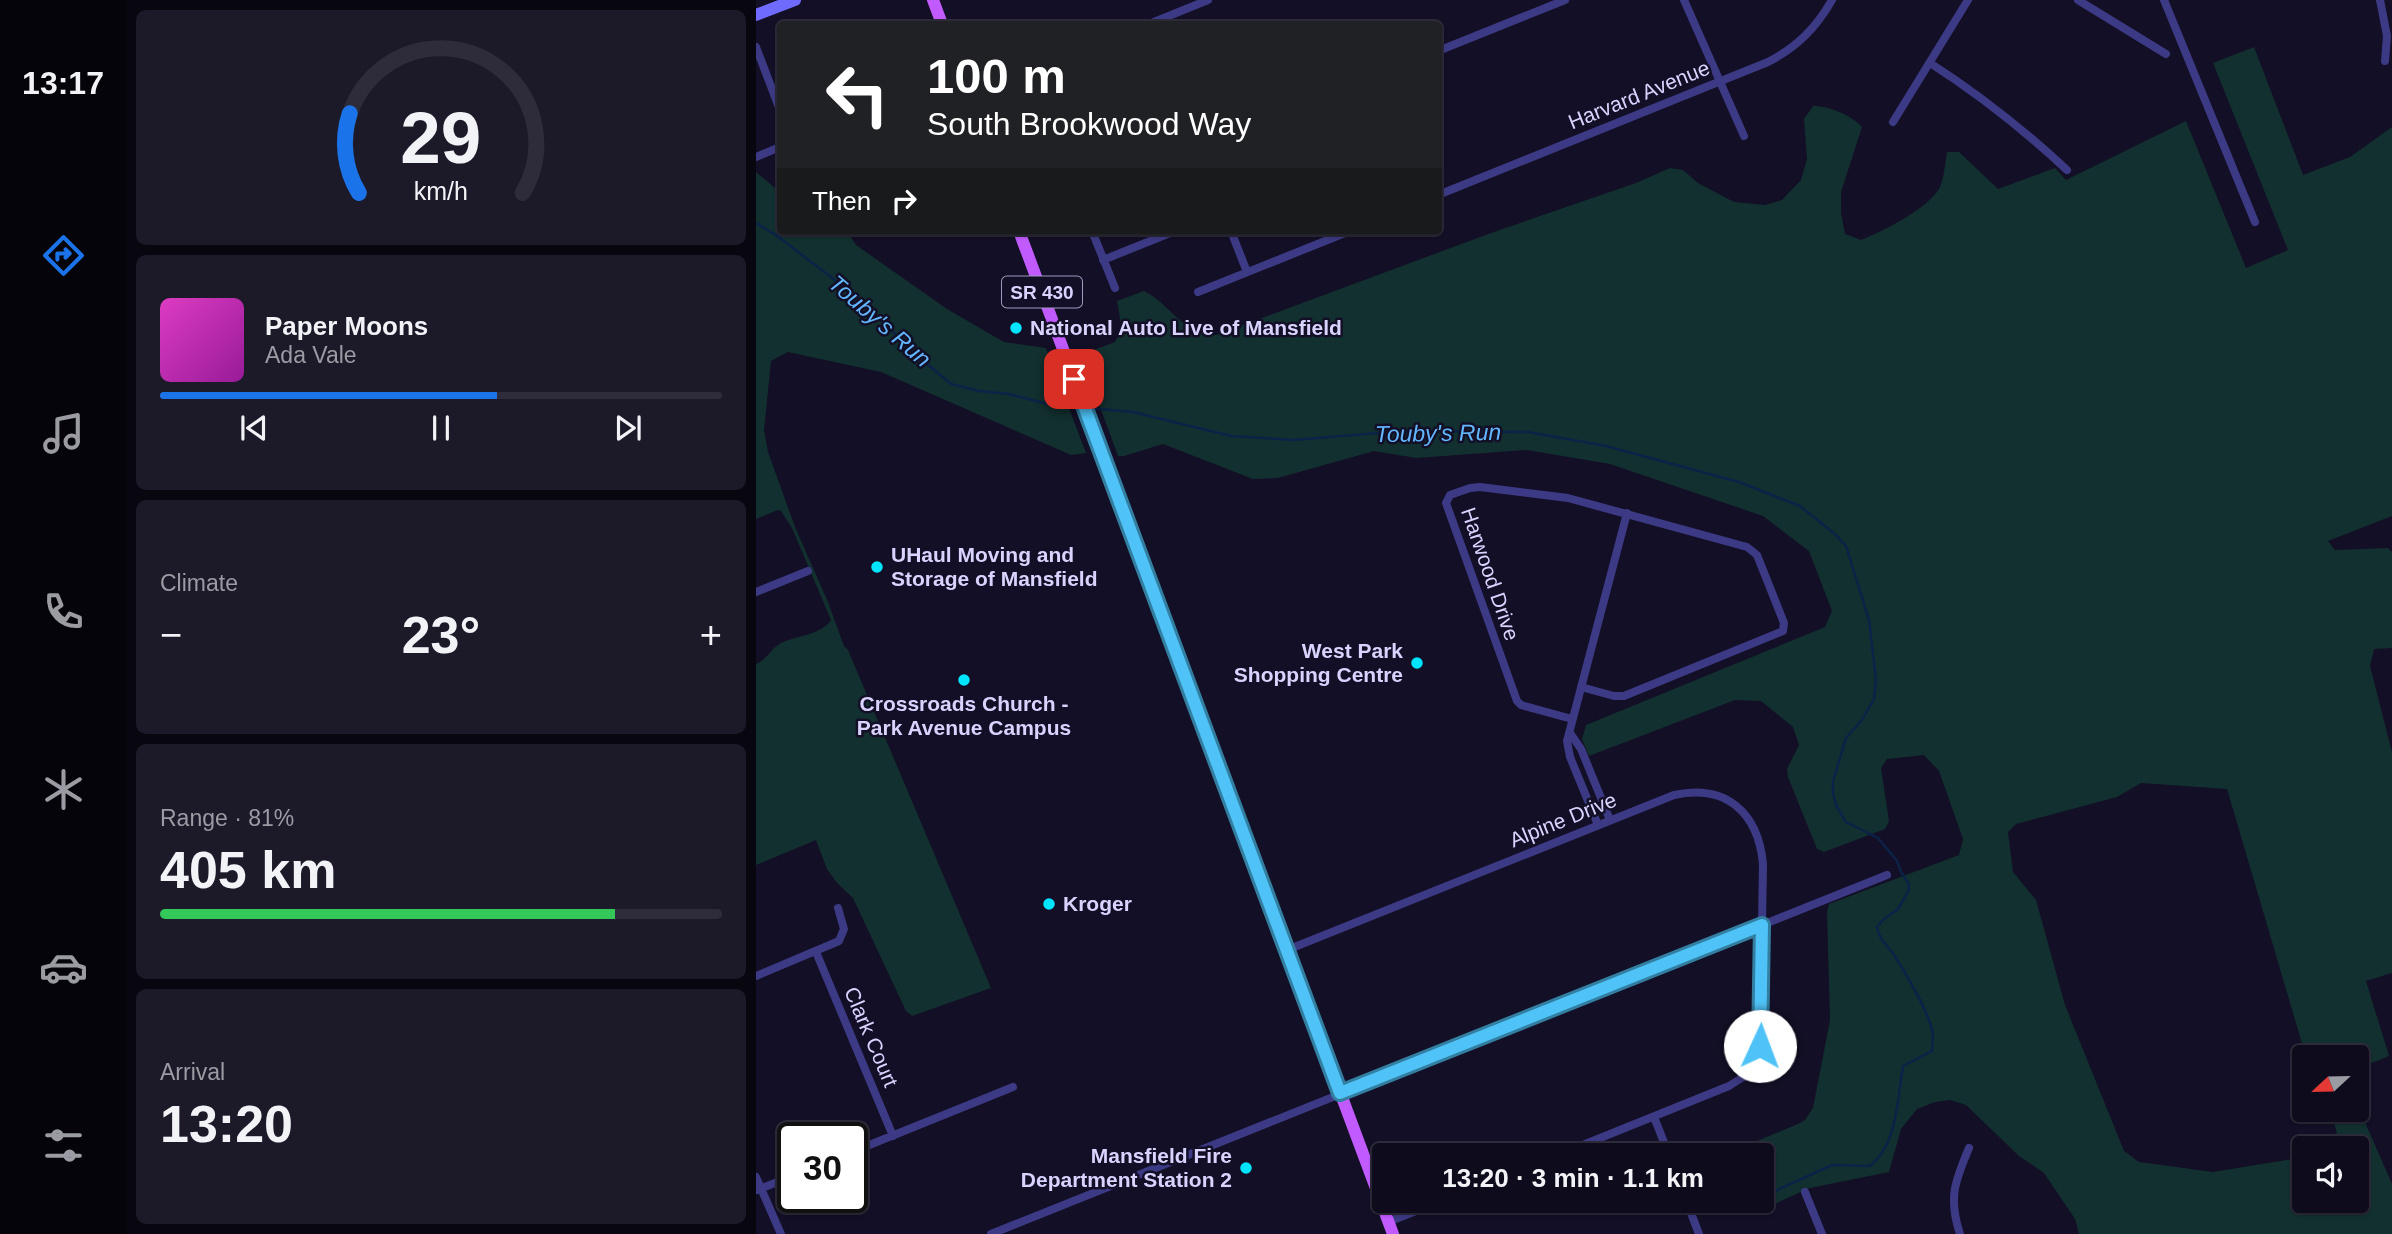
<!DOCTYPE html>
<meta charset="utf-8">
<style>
body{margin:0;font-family:Helvetica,sans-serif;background:#1c1929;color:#f1f3f6;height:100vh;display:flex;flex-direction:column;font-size:26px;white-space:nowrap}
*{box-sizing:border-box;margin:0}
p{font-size:23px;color:#9b9ba3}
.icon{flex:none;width:38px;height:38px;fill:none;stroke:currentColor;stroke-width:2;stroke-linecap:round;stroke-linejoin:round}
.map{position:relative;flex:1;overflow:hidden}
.side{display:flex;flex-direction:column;gap:10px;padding:10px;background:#08060f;width:630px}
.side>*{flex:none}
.hud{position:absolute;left:21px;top:21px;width:665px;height:214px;border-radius:7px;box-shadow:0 2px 5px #0004,0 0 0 2px #2e2b3b;background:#202124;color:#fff;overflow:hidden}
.needle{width:46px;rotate:248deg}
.fabs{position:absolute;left:1536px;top:1045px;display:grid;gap:14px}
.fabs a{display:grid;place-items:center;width:77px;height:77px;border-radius:7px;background:#0e0b1c;box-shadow:0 2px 5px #0004,0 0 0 2px #2e2b3b;font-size:35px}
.speed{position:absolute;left:21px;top:1122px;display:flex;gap:14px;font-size:35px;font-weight:700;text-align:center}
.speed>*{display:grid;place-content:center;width:91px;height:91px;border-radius:50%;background:#0e0b1c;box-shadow:0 2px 5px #0004,0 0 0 2px #2e2b3b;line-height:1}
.speed .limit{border:4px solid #111;border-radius:10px;background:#fff;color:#111}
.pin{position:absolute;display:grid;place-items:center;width:60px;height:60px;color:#fff;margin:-30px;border-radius:14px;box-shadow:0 4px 10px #0006}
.me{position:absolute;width:77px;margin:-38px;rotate:2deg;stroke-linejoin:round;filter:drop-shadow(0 0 5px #0008)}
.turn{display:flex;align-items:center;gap:24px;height:147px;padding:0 35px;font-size:32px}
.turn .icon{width:91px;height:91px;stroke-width:2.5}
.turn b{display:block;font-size:49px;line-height:60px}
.then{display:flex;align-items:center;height:66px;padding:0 35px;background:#0003;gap:14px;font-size:26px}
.big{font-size:52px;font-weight:800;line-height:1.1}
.side .tile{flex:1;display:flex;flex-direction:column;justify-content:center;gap:10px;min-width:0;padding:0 24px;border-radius:10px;background:#1c1929}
.side .dial{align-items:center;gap:0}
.dial svg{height:182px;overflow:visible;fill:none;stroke:#2e2b3b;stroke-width:7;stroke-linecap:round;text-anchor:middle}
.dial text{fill:#f1f3f6;stroke:none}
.song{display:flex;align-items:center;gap:21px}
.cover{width:84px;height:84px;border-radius:10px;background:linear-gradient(135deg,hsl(310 70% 55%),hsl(300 70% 35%))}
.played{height:7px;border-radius:4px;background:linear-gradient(90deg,#1a73e8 60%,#2e2b3b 60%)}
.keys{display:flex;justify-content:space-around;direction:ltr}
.heat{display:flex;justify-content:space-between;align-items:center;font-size:38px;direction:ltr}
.charge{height:10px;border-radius:5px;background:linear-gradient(90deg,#34c759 81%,#2e2b3b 0)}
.trip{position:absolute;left:616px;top:1143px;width:402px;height:70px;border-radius:7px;background:#0e0b1c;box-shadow:0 2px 5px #0004,0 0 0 2px #2e2b3b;font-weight:800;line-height:70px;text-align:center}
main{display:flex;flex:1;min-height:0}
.menu{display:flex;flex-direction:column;width:126px;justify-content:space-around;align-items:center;background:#06040b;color:#9b9ba3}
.menu .icon{width:49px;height:49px}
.menu .on{color:#1a73e8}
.menu b{font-size:32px;color:#f1f3f6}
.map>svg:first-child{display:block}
</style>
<main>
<nav class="menu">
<b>13:17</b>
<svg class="icon on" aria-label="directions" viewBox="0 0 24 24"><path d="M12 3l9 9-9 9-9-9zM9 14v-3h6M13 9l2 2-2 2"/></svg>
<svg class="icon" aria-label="music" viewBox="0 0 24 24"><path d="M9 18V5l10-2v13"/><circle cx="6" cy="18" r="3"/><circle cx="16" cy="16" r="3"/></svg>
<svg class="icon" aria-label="phone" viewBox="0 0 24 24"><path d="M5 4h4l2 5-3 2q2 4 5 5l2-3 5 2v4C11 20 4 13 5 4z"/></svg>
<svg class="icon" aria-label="climate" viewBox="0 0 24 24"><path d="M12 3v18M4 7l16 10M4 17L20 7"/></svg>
<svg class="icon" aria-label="car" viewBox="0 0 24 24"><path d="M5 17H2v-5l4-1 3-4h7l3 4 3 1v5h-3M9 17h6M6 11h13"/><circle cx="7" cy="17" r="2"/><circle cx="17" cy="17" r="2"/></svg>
<svg class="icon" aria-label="filters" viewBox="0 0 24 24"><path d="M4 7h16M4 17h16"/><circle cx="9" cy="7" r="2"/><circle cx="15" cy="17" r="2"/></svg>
</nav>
<section class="side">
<div class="tile dial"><svg viewBox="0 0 100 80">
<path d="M14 69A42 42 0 1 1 86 69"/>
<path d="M14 69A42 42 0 0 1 10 34" stroke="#1a73e8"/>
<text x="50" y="56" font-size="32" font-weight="700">29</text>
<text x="50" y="72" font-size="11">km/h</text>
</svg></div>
<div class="tile">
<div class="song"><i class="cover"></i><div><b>Paper Moons</b><p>Ada Vale</p></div></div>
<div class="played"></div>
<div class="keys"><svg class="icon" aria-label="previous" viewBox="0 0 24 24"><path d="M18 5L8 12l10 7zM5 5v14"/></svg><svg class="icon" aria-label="pause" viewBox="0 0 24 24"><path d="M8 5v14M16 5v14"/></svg><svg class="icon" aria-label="next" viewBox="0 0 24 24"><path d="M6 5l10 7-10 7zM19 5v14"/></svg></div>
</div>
<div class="tile"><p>Climate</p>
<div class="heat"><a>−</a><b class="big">23°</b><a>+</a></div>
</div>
<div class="tile"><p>Range · 81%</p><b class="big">405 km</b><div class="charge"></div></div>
<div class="tile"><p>Arrival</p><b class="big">13:20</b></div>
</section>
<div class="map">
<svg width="1636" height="1234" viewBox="0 0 1636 1234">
<rect width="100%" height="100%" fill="#130f26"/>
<path fill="#12302f" d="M1498,47L1547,175L1594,157L1636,127V516L1572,541L1579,550L1632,548L1636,552V648L1618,649L1614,666L1636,752V973L1610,981L1633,1056L1601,1069V1057H1550L1471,789L1385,783L1361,797L1260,824L1252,832L1257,872L1280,900L1309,1005L1368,1151L1383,1162L1457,1172L1549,1157V1200H1601V1148H1582L1584,1146L1575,1110H1601V1104L1636,1184V1234H1323L1319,1219L1288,1173L1263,1156L1210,1105L1194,1100L1179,1102L1161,1109L1145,1129L1133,1172L1054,1188L996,1214L989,1210L985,1201L1006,1200V1155H967L1042,1124L1049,1120L1057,1108L1074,1020L1071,912L1073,904L1203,855L1207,839L1183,771L1168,755L1131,759L1125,768L1133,821L1129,829L1068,852L1061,849L1032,777L1031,769L1043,745L1037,727L1005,701L979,700L833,756L826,739L830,725L1069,627L1076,611L1053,551L1007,516L854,464L771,450L660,458L618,451L522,478L497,479L407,444L368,456H362L324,352L330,353L359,342L366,329L361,301L388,291C417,306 423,332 460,335L735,233L880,183L914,168L927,170L942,183L978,202L1009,205L1026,200L1045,180L1051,159L1048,119L1057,106C1073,106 1095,115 1106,127L1085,192V213L1089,234L1105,240C1127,231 1170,210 1183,189C1188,180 1189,163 1191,152H1203L1242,189L1299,168L1310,180L1430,121L1490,268L1532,250L1457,63Z
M0,172L19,188L24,190V231H91L100,245L191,309L248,342L290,348L330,453L315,455L125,372L32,352L15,361L8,430L12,452L39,527L72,602L88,646L92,650L235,988L156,1016L150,1011L97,898L81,883L71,869L60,840L0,865V664C12,659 14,649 25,643C40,636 65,635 75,620L36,528L25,511L22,510L0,519Z"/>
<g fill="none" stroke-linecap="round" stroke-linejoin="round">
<path stroke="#0c2248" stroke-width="2.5" d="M0,223L20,235L97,294L170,363L195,384L223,391L253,394L299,406L323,408
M333,408L377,412L475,436L538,440L646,431L772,432L850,446L983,482L1044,506L1079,534L1090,546L1113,620L1120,680L1118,699L1106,720L1090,738L1077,781V793L1080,805L1090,822L1122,838L1141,861L1145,872L1153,884L1152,892L1142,909L1128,919L1121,927C1123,940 1131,944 1138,955C1150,974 1170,1008 1176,1029C1178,1036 1176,1044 1176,1051L1147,1066C1141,1099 1142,1144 1114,1166L1076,1165L1006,1197
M999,1201V1200"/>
<path stroke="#3d3a85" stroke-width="8" d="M928,0L988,136
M1322,0L1410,54
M1408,0L1499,222
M1624,0L1631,36L1629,61
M393,24L452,0
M0,47L24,110
M682,51L809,0
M1174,63C1224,95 1268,130 1311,170
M1137,122L1212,0
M0,157L24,147
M682,195L1012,62C1041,47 1060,28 1076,0
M336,231L359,288
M475,231L491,272
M347,260L419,231
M442,292L594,231
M0,592L52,571
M816,719L765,705L761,701L690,503L694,495L714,488L724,487L812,498L991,547L1001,555L1028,623L1027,631L868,696H858L825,687
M814,733L825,749L854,820
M842,825L814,757L811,741L871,513
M531,950L918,795C970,784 1002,812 1007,864L1004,1046L995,1072L973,1086L802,1155
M60,952L137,1136
M0,976L83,941L88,929L82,908
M898,1117L913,1155
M96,1152L257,1087
M0,1177L25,1234
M1,1190L37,1176
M1049,1192L1066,1234
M930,1200L943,1234
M632,1222L688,1200
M235,1234L1131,875
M1204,1234C1192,1198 1199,1181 1213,1148"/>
<path stroke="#6f6bff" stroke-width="12" d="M0,15L39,0"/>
<path stroke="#c25bff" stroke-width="12" d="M177,0L186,24
M263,231L637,1234"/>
</g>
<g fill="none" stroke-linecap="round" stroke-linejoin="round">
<defs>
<path id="route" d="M318,379L584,1093L1006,925L1004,1046"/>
</defs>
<use href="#route" stroke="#337fa1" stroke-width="18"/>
<use href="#route" stroke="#4fc3f7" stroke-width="12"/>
</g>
<g fill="#00e5ff" stroke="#130f26" stroke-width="2.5">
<circle cx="260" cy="328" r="7"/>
<circle cx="121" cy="567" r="7"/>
<circle cx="661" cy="663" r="7"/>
<circle cx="208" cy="680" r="7"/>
<circle cx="293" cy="904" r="7"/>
<circle cx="490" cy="1168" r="7"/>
</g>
<g text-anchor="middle" stroke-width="5" stroke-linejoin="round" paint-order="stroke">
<rect fill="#130f26" stroke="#9e99be" stroke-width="2" x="246" y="276.5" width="80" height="31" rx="5"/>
<g font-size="19" font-weight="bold" fill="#d9d4ff">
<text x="286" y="299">SR 430</text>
</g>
<g font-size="21" fill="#d9d4ff" stroke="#130f26">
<text transform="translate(883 95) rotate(-22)" y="7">Harvard Avenue</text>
<text transform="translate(734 574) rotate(71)" y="7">Harwood Drive</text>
<text transform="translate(807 820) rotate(-22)" y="7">Alpine Drive</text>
<text transform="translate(115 1037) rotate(67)" y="7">Clark Court</text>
</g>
<g font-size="21" font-weight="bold" fill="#d9d4ff" stroke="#130f26" text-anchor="start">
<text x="274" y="335">National Auto Live of Mansfield</text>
<text x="135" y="562">UHaul Moving and<tspan x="135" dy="24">Storage of Mansfield</tspan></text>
<text x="647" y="658" text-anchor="end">West Park<tspan x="647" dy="24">Shopping Centre</tspan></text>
<text x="208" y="711" text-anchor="middle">Crossroads Church -<tspan x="208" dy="24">Park Avenue Campus</tspan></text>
<text x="307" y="911">Kroger</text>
<text x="476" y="1163" text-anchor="end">Mansfield Fire<tspan x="476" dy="24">Department Station 2</tspan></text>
</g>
<g font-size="23" font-style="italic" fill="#62b6ff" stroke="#130f26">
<text transform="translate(124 321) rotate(41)" y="8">Touby's Run</text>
<text transform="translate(682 433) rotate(-1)" y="8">Touby's Run</text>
</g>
</g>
</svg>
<div class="fabs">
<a><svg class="needle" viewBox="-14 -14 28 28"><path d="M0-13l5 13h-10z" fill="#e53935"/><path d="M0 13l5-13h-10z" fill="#9b9ba3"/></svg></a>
<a><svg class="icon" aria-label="sound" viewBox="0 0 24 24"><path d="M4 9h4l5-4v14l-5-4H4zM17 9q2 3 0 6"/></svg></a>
</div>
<div class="speed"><div class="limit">30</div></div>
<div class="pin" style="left:318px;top:379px;background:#d93025"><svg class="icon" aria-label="arrive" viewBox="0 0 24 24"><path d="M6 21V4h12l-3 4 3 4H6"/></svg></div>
<svg class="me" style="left:1004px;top:1046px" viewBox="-20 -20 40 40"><circle r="19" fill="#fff"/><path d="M0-13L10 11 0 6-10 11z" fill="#4fc3f7"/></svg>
<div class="trip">13:20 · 3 min · 1.1 km</div>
<div class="hud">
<div class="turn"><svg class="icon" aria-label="left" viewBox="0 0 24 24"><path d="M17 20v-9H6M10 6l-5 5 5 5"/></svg><div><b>100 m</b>South Brookwood Way</div></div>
<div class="then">Then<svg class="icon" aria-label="right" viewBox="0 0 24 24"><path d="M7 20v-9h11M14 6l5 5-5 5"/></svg></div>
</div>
</div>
</main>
